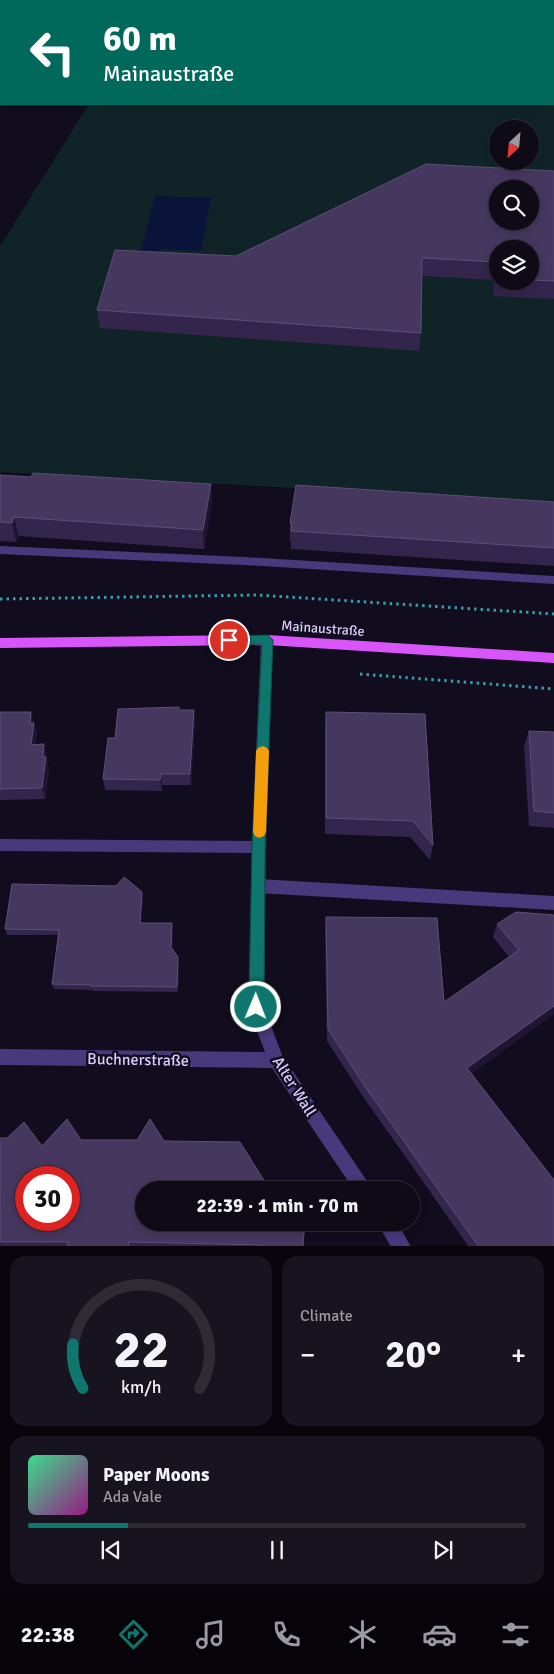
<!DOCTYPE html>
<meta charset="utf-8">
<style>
body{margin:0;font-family:Signika,sans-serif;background:#17131f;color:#f1f3f6;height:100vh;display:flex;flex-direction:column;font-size:19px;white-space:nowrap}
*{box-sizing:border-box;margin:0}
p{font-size:16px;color:#9b9aa1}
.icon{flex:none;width:28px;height:28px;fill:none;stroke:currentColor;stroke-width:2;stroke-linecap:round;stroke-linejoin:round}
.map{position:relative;height:1246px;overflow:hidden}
.side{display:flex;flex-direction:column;gap:10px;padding:10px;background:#08060c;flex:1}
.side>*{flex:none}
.banner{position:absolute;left:0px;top:0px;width:555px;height:105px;box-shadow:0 2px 8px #0003,0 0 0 1px #2e2b35;background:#00695c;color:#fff;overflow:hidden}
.needle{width:32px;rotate:206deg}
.tools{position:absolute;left:489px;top:120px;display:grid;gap:10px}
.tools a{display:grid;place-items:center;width:50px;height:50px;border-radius:50%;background:#0e0a16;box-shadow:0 2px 8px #0003,0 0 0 1px #2e2b35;font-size:25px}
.speed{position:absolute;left:15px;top:1166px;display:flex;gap:10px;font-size:25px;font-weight:700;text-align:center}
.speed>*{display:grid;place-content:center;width:65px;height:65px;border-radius:50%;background:#0e0a16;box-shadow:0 2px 8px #0003,0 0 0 1px #2e2b35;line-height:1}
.speed .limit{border:8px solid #d22;background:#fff;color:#111}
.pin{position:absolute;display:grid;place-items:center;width:42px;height:42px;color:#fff;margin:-21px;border:2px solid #fff;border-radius:50%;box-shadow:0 1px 5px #0007}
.me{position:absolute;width:55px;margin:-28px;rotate:1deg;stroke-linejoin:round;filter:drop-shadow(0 0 4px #0008)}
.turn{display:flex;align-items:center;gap:18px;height:105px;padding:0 20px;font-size:22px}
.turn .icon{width:65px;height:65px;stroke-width:2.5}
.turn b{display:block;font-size:35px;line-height:42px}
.big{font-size:38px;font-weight:700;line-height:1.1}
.side .tile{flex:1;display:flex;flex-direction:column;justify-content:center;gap:8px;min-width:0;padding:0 18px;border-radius:15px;background:#17131f}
.side .dial{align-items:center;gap:0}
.dial svg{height:130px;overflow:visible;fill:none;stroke:#2e2b35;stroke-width:7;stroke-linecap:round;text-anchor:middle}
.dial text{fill:#f1f3f6;stroke:none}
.song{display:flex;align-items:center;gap:15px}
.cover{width:60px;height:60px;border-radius:8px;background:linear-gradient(135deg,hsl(150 70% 55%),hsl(310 70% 35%))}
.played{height:5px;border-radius:2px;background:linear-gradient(90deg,#0f766e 20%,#2e2b35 20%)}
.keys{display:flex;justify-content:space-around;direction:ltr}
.heat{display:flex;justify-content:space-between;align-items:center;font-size:28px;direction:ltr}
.side .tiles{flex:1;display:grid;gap:10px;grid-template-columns:1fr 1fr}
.tile:last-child{grid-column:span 2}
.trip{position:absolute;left:135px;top:1181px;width:285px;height:50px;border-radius:25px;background:#0e0a16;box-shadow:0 2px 8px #0003,0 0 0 1px #2e2b35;font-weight:700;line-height:50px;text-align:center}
.tabs{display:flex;height:80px;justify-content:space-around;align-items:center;background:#060409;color:#9b9aa1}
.tabs .icon{width:35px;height:35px}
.tabs .active{color:#0f766e}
.tabs b{font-size:22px;color:#f1f3f6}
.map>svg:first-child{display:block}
</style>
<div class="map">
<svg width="554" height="1247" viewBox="0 0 554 1247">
<rect width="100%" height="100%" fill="#120d1e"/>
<path fill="#102427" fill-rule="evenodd" d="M554,38V502L0,472V246L89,104H554ZM498,129H530V161H498ZM498,189H530V221H498ZM498,249H530V281H498Z"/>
<path fill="#0a1339" d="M155,196L211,198L201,251L160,249L156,268L137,267Z"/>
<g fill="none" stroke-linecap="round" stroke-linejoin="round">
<path stroke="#329dab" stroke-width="2" stroke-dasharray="2 2.5" stroke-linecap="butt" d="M275,0L284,1
M313,0L322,1"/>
<path stroke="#329dab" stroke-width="3" stroke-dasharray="2.5 4" stroke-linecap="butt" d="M0,599L257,595L554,614
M360,674L554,689"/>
<path fill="#47397b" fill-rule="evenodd" d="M0,546L244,557L554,576V584L244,565L0,554Z
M0,839L259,841L264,842L266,847L264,852L259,853L0,851Z
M258,879L554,896V910L258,893L253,891L251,886L253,881Z"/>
<path fill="#47397b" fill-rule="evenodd" d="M267,635L271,637L273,640L266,847L264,1007L282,1055L373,1190H354L272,1068L0,1065V1049L265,1052L248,1007L252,847L261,640L263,637Z
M377,1222H397L411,1247H391Z"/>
<path fill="#d856f9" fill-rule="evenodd" d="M267,635L554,653V663L267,645L0,648V638Z"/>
</g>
<path fill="#33254b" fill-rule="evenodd" d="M1,67V102H0V69Z
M554,171V299L494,296L493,280L422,276L421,333L419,351L100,328L97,310L236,256ZM498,249H530V281H498Z
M0,475L31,477L211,484L212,503L204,549L19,536L16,542L0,541Z
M554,502V566L291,549V541H290V523Z
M179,707V710L195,721L191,785H162V791L105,790L103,779L115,738Z
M0,712H31L37,734L35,745L47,755V761L49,768L45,799L0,800Z
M326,712L433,845L430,860L410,837L325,834V729Z
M529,731L554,732V828L529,826L524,746Z
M142,892L143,898L141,923L173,928L172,948L178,957L179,962L178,992L93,991L92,990L54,989L52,984L58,935H7L5,929Z
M554,915V1014L471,1074L554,1247H469L364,1098L327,1041L325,930L326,917L444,1002L509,957L493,937L497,924Z
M0,1138L42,1146L81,1140L164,1141L304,1247H0Z"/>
<path fill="#1f1431" d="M211,484L212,503L204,549L203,530Z
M14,517L19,536L16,542L12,523Z
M194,710L195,721L191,785L190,774Z
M31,712L37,734L34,756L31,745L30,723Z
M44,744L47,755V761L49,768L45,799L42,788L43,757Z
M161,774L162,785V791L160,780Z
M142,892L143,898L141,928L140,923Z
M172,923L173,928L172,952L171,947Z
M178,957L179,962L178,992L177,987Z
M554,1006V1014L463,1080L467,1068Z"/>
<path fill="#45375e" stroke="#5c4e77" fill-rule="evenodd" d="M1,67V89H0V69Z
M426,164L554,171V281L530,280V249H498V278H497L496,262L422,258L421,333L97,310L115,250L236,256ZM498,189H530V221H498Z
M33,473L211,484L203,530L14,517L12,523L0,522V475L31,477Z
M296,485L554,502V548L291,531L292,523H290Z
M179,707V710H194L190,774H161L160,780L103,779L108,738H115L118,709Z
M0,712H31L30,723H34L31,745L44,744L43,757H46L42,788L0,789Z
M326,712L425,714L433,845L413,821L326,818Z
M529,731L554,732V813L534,811Z
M124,877L142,892L140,923H172L171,947L178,957L177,987L91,986L92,985L52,984L59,930L5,929L12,884L116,886Z
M516,912L554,915V1006L467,1068L554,1180V1247H479L366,1088L328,1029L326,917L437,918L444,1002L519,950L497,924Z
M67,1119L81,1140H137L150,1119L164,1141L240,1142L270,1190H144V1222H305L303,1245L304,1247H262L263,1245L129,1242L128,1247H67L68,1242H0V1138H7L24,1122L42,1146ZM26,1178H69V1220H26Z"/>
<path fill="#0f766e" stroke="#0a4d48" d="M268,635L273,640L265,847L264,1007L261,1012L256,1014L251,1012L249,1007L252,847L262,644L229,645L223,640L229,636Z"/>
<path fill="#f59e0b" d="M263,746L267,748L269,751L266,832L264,836L259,838L255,836L253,832L256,751L258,748Z"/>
<g text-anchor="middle" stroke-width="5" stroke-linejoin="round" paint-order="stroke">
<g font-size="14" fill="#d9cbfd" stroke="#120d1e">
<text transform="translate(323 628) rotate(4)" y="5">Mainaustraße</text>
</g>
<g font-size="16" fill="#d9cbfd" stroke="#120d1e">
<text transform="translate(138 1059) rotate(1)" y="6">Buchnerstraße</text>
<text transform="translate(295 1086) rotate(58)" y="6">Alter Wall</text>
</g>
</g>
</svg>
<div class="tools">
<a><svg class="needle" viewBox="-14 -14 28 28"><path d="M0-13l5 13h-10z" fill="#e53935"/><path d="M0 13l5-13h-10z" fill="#9b9aa1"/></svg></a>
<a><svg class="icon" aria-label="search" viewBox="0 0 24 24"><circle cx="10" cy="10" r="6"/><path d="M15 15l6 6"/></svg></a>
<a><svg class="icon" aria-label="layers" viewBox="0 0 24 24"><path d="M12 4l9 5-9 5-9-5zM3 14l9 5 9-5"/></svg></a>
</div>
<div class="speed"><div class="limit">30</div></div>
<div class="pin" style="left:229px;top:640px;background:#d93025"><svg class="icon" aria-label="arrive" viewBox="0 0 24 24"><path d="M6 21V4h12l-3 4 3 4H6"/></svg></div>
<svg class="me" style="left:256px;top:1007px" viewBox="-20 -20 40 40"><circle r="17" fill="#0f766e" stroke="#fff" stroke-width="3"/><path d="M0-11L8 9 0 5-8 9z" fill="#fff"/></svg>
<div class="trip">22:39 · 1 min · 70 m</div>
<div class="banner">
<div class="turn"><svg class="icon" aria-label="left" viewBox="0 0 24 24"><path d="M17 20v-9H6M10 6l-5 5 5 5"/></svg><div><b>60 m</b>Mainaustraße</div></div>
</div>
</div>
<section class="side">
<div class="tiles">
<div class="tile dial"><svg viewBox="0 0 100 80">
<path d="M14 69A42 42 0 1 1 86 69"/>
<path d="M14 69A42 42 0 0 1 8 42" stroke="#0f766e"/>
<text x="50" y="56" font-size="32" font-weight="700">22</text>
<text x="50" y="72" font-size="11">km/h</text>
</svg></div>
<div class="tile"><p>Climate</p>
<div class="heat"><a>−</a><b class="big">20°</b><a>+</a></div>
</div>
<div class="tile">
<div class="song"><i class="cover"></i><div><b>Paper Moons</b><p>Ada Vale</p></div></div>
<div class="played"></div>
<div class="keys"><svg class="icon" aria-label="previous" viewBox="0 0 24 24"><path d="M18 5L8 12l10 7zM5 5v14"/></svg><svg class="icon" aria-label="pause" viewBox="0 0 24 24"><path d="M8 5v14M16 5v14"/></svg><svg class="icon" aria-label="next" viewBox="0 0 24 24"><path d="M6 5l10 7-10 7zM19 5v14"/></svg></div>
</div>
</div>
</section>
<nav class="tabs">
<b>22:38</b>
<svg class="icon active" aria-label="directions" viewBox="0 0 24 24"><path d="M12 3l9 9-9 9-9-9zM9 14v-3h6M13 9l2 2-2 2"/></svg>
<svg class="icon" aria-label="music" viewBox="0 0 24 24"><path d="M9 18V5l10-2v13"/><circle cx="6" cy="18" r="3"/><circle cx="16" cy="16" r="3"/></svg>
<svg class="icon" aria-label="phone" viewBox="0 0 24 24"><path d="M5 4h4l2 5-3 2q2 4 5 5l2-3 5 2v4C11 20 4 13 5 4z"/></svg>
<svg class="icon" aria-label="climate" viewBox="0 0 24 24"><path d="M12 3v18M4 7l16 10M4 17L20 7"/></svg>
<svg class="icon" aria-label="car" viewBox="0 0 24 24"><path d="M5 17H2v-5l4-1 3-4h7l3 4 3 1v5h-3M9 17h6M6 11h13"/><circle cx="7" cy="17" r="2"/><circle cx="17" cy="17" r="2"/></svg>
<svg class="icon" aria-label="filters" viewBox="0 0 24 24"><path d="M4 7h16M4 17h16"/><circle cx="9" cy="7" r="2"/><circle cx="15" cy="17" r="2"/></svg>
</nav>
